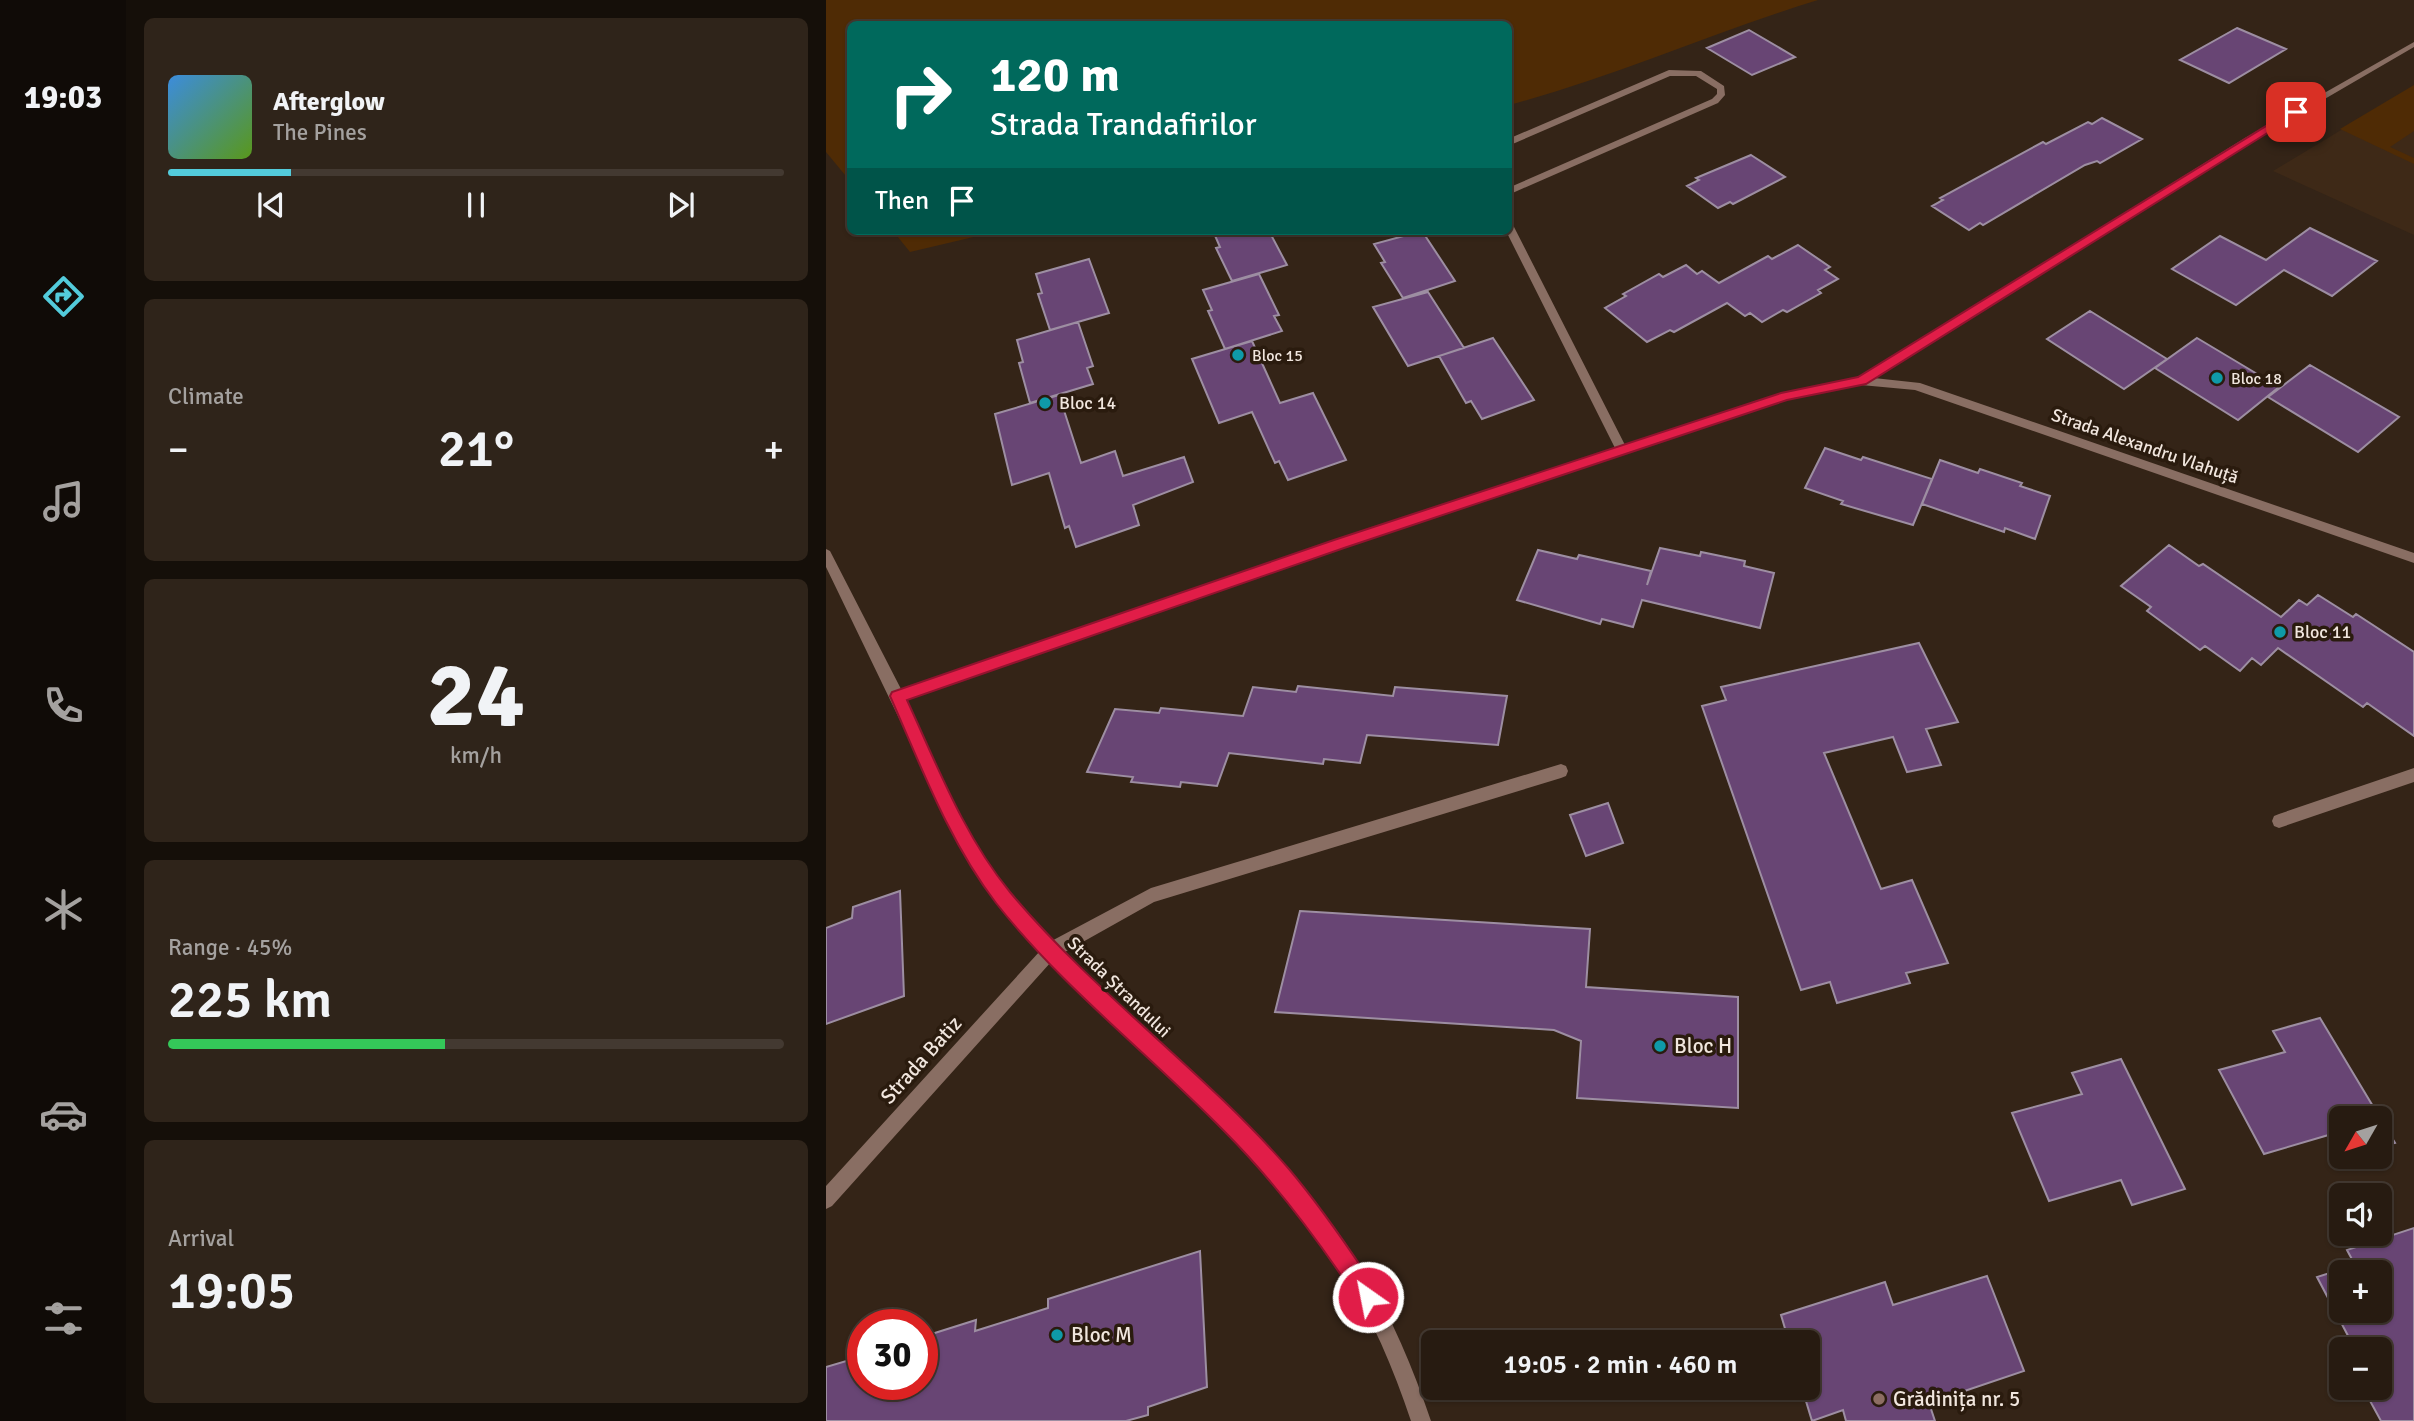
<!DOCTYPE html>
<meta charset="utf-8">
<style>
body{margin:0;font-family:Signika,sans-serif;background:#2f241a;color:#f1f3f6;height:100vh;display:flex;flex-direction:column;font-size:26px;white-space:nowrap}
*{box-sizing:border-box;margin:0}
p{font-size:23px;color:#a4a19f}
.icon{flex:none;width:38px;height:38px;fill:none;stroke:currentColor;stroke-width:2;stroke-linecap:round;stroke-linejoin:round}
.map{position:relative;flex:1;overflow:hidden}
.details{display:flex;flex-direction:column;gap:18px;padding:18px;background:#150f09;width:700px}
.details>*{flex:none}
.top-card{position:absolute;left:21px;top:21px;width:665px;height:214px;border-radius:10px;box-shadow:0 2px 5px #0004,0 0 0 2px #433931;background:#00695c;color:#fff;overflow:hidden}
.needle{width:46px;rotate:231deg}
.buttons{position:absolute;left:1503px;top:1106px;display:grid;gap:14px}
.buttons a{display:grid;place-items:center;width:63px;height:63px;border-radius:10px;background:#271b11;box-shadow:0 2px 5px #0004,0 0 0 2px #433931;font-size:35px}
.speed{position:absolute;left:21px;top:1309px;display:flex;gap:14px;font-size:35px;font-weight:700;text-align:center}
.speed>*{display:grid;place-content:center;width:91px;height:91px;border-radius:50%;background:#271b11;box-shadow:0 2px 5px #0004,0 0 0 2px #433931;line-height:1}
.speed .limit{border:10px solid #d22;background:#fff;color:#111}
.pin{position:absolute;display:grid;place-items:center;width:60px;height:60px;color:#fff;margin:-30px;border-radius:14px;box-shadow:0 4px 10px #0006}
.me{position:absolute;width:77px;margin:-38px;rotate:327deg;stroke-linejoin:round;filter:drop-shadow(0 0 5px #0008)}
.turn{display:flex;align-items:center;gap:24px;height:147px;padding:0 28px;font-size:32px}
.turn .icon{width:91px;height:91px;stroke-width:2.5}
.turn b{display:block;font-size:49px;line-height:60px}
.then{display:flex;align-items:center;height:66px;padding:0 28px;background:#0003;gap:14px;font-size:26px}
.big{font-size:52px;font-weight:600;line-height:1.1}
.details .widget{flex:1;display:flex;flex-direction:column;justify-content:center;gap:10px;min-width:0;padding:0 24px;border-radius:10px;background:#2f241a}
.details .dial{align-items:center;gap:0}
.dial b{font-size:91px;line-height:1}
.song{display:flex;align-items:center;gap:21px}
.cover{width:84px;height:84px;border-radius:10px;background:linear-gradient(135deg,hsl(210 70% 55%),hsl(90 70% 35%))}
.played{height:7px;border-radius:4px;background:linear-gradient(90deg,#53cbdb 20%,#433931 20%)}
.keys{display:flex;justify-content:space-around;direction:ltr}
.heat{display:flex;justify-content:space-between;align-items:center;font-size:38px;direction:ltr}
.charge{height:10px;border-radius:5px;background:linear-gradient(90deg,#34c759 45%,#433931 0)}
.trip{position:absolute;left:595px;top:1330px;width:399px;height:70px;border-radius:10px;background:#271b11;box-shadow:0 2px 5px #0004,0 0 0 2px #433931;font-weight:600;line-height:70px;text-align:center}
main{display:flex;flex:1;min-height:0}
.dock{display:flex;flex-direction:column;width:126px;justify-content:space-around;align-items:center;background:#100b07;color:#a4a19f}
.dock .icon{width:49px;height:49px}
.dock .active{color:#53cbdb}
.dock b{font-size:32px;color:#f1f3f6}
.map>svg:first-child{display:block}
</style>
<main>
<nav class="dock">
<b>19:03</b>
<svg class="icon active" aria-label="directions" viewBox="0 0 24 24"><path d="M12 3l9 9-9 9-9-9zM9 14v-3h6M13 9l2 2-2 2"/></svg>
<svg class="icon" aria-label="music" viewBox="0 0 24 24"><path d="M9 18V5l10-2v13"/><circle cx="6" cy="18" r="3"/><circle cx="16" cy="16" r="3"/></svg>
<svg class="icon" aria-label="phone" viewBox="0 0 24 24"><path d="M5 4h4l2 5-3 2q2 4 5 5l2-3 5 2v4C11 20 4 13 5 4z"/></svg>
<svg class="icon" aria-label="climate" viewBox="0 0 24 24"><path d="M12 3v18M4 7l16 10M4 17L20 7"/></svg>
<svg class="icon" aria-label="car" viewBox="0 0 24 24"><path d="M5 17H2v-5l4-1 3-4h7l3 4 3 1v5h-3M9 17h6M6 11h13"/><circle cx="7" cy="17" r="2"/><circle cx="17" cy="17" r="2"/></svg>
<svg class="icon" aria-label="filters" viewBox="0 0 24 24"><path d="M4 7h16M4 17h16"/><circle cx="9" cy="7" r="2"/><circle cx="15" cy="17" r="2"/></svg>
</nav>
<section class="details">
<div class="widget">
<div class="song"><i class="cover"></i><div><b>Afterglow</b><p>The Pines</p></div></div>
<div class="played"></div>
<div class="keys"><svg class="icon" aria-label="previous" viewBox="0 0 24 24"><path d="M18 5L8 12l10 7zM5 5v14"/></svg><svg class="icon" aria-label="pause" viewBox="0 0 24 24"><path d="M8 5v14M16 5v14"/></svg><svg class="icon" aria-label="next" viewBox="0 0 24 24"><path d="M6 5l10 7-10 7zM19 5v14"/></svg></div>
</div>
<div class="widget"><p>Climate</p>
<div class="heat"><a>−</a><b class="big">21°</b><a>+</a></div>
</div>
<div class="widget dial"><b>24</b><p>km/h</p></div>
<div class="widget"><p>Range · 45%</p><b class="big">225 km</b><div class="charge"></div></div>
<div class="widget"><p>Arrival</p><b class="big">19:05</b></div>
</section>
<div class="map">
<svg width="1588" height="1421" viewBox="0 0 1588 1421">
<rect width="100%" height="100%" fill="#342417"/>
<path fill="#3e2917" d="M1588,86V235L1447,171Z"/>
<path fill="#4f2b05" d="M0,0H992C888,32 788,77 683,105L682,24H24V181L0,152Z
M1588,85V131L1564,147L1588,158V164L1514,129Z
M67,231H173L84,252Z"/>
<path fill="#684574" stroke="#9d8ea2" stroke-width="2" fill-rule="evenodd" d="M1411,28L1460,49L1403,83L1354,60Z
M923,30L969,57L926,75L881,48Z
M1276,118L1316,139L1274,163L1271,161L1259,165L1157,225L1154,223L1143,230L1106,206L1117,200L1114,198L1217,142L1220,144L1262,122L1266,124Z
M925,155L959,177L907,204L904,202L892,208L861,186L873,180L870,178Z
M1484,228L1551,261L1506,296L1458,270L1410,305L1346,269L1394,236L1440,260Z
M387,231H443L461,265L406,281L390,248L394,247Z
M596,231L629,281L577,298L555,263L559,262L548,244Z
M972,245L1004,267L999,270L1012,279L992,290L995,293L961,312L957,310L936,322L924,313L919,316L901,303L848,332L844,330L821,342L779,308L800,296L797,294L833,274L837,277L860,265L871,274L876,271L893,283L942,256L946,259Z
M263,259L283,313L224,330L212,294L216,293L210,274Z
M433,274L453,315L448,316L456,331L399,349L382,311L386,310L377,290Z
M602,292L638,348L582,366L547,307Z
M1264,311L1341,359L1298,389L1221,339Z
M252,322L267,366L261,368L267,384L204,403L193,363L197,362L191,340Z
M667,338L708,400L656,419L645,401L640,403L613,356Z
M1371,338L1453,387L1412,420L1329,368Z
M426,341L454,403L487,393L520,460L462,480L453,461L449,463L426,412L393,423L366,359Z
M1484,365L1573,417L1532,452L1442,397Z
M233,395L255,463L289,451L297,476L358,457L367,482L307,505L313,525L250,547L243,526L239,528L223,473L186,485L169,414Z
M999,448L1035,460L1037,457L1106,479L1087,525L1015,504L1017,501L979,488Z
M1114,460L1152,473L1154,469L1196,483L1194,486L1224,496L1209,539L1179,528L1178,532L1096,504Z
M1343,545L1373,566L1377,564L1455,617L1473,600L1481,605L1492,595L1527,617L1530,614L1588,652V736L1541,703L1537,707L1452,648L1435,665L1426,658L1414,671L1379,646L1374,650L1321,611L1325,607L1295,586Z
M834,548L874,556L875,552L919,561L918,566L948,573L934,628L816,600L807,627L776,619L774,624L691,600L712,550L751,559L753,555L825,571L821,585Z
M1093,643L1132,722L1100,729L1115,765L1081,772L1067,737L998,753L1055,889L1086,880L1122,963L1080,973L1084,983L1011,1003L1004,982L975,990L876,706L900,700L895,687Z
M472,686L567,696L569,687L681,696L672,745L541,735L534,763L498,759L497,764L403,753L391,786L355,782L354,787L305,782L307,777L261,772L289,709L333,713L335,708L417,716L427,687L470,692Z
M782,803L797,843L760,856L744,815Z
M74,891L78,996L0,1024V928L26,918L27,907Z
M474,911L764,929L760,987L912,997V1108L751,1098L755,1041L728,1030L449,1012Z
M1494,1018L1569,1143L1554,1147V1118H1516V1150L1506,1134L1438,1154L1393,1070L1459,1052L1447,1031Z
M1295,1059L1359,1189L1306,1205L1295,1180L1223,1201L1186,1113L1256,1094L1246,1073Z
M1588,1228V1421H1555L1537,1388H1554V1349H1529L1491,1277L1529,1265L1521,1250ZM1516,1272H1554V1311H1516Z
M374,1251L381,1387L322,1407V1415L300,1421H0V1367L37,1356V1384H96V1337L150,1320L149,1331L222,1308V1299Z
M1161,1276L1198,1371L1103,1403L1109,1421H1020L1017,1410L986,1421L976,1388H982V1342H963L955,1315L1059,1282L1067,1305Z"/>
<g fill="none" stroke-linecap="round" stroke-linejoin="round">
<path fill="#896e63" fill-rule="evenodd" d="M843,70L875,71L898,86L899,95L892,103L682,195V188L886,99L891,94V89L870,76H844L682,146V139Z
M735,764L740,766L742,771L740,776L735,778L328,902L230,957L224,959L218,957L216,951L218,945L325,888Z"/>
<path fill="#896e63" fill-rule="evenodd" d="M1588,42V47L1425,142L1048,378L1094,383L1588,553V563L1089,390L1035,385L961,400L517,547L80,699C110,764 137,833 181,890C222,943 274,987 322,1033C395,1102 472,1170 527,1254C561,1306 585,1362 605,1421H585C567,1367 545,1315 513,1267C437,1149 322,1061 225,962L6,1206L0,1209V1186L214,951L170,901L139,855L0,567V549L4,551L75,689L509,541L789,448L680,231H682V222L687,225L799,445L960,392L1032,378L1419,138Z
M1588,768V782L1453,828L1448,826L1446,821L1448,816L1453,814Z"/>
</g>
<path fill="#e11d48" stroke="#92132f" stroke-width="2" d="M1466,110L1475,112L1040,384L961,400L518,548L81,700C111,765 138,836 184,892C268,993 377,1070 463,1169C495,1207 523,1248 550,1289L553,1297L550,1305L542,1308L535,1305C494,1242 451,1184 398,1131C323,1054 236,987 170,903C123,842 95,766 64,696L66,692L508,540L955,393L1032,377Z"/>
<g fill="#0f9aa8" stroke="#2a1b0e" stroke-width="2.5">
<circle cx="412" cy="355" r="7"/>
<circle cx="1391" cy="378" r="7"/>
<circle cx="219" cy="403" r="7"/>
<circle cx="1454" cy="632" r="7"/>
<circle cx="834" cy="1046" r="7"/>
<circle cx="231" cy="1335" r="7"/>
</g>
<circle fill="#8d6e63" stroke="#2a1b0e" stroke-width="2.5" cx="1053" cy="1399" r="7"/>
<g text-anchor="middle" stroke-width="7" stroke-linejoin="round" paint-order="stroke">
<g font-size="16" fill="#f1e6de" stroke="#2a1b0e" text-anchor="start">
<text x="426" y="361">Bloc 15</text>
<text x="1405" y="384">Bloc 18</text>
</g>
<g font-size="18" fill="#f1e6de" stroke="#2a1b0e" text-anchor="start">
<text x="233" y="409">Bloc 14</text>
<text x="1468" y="638">Bloc 11</text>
</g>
<g font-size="18" fill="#f1e6de" stroke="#2a1b0e">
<text transform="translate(1319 446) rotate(19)" y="6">Strada Alexandru Vlahuță</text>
<text transform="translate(293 987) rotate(44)" y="6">Strada Ștrandului</text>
</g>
<g font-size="21" fill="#f1e6de" stroke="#2a1b0e" text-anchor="start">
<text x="848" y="1053">Bloc H</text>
<text x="245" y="1342">Bloc M</text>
<text x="1067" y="1406">Grădinița nr. 5</text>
</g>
<g font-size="21" fill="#f1e6de" stroke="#2a1b0e">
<text transform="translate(95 1060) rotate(-48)" y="7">Strada Batiz</text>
</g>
</g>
</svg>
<div class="buttons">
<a><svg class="needle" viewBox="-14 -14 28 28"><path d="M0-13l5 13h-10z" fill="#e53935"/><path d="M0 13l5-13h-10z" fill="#a4a19f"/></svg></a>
<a><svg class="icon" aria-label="sound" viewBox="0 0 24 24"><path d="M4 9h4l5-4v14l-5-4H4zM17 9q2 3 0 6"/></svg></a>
<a>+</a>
<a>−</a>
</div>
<div class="speed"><div class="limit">30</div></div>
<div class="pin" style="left:1470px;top:112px;background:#d93025"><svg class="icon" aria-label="arrive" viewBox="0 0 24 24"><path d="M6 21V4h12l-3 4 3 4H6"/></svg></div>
<svg class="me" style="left:542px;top:1297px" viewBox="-20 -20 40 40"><circle r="17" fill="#e11d48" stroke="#fff" stroke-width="3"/><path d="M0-11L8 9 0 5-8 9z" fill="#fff"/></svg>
<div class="trip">19:05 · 2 min · 460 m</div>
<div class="top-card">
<div class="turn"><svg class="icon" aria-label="right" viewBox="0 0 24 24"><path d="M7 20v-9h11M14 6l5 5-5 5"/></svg><div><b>120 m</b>Strada Trandafirilor</div></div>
<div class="then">Then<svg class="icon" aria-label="arrive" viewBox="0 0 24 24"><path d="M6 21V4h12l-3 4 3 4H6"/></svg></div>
</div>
</div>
</main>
